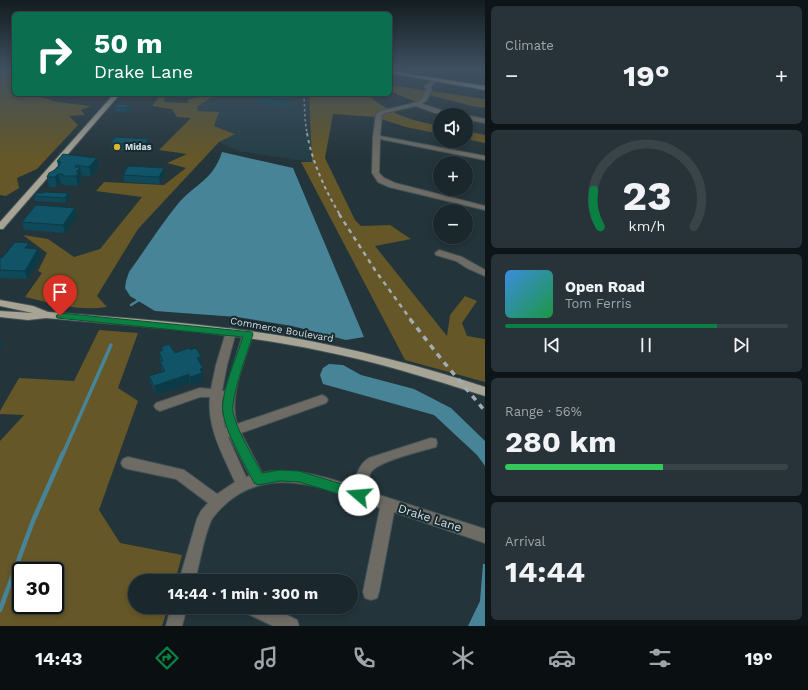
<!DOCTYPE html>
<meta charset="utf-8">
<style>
body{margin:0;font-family:"Work Sans",sans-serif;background:#273338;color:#f1f3f6;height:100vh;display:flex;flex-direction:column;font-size:15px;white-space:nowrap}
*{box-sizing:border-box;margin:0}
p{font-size:13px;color:#9fa5a9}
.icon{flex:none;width:22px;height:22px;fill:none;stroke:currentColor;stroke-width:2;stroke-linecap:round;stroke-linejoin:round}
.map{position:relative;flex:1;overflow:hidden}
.drawer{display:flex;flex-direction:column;gap:6px;padding:6px;background:#0e1518;width:323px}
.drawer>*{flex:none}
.hud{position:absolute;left:12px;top:12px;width:380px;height:84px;border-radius:6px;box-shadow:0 2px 6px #0003,0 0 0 1px #384448;background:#0b6e4f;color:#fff;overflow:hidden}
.tools{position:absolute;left:433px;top:108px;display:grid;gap:8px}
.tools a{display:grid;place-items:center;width:40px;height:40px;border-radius:50%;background:#1a272c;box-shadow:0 2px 6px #0003,0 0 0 1px #384448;font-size:20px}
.speed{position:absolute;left:12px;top:562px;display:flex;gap:8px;font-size:20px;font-weight:700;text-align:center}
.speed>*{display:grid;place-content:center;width:52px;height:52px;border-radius:50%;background:#1a272c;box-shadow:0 2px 6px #0003,0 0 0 1px #384448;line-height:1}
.speed .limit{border:2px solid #111;border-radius:6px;background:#fff;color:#111}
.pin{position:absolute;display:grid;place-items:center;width:34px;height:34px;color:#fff;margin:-41px -17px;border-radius:50% 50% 50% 0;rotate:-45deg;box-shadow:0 0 4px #0007}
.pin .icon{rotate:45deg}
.me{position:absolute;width:44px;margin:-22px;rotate:288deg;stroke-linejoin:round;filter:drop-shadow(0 0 3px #0008)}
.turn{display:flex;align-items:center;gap:14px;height:84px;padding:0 16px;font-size:18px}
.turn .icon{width:52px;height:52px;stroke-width:2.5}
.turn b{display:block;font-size:28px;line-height:34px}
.big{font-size:30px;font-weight:700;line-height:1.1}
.drawer .card{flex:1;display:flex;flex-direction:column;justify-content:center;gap:6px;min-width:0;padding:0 14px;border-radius:6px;background:#273338}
.drawer .dial{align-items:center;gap:0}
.dial svg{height:104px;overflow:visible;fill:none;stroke:#384448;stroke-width:7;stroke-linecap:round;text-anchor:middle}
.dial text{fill:#f1f3f6;stroke:none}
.song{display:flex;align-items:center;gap:12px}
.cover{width:48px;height:48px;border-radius:6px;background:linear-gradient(135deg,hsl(210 70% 55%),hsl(140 70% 35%))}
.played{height:4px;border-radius:2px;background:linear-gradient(90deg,#0b8043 75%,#384448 75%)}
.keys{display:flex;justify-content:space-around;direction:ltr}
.heat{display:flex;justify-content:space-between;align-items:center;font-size:22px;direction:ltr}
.charge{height:6px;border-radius:3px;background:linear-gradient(90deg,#34c759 56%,#384448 0)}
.trip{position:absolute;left:128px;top:574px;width:230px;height:40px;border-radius:20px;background:#1a272c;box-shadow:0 2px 6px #0003,0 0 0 1px #384448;font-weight:700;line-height:40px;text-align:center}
.menu{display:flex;height:64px;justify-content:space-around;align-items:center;background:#0a1012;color:#9fa5a9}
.menu .icon{width:28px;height:28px}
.menu .current{color:#0b8043}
.menu b{font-size:18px;color:#f1f3f6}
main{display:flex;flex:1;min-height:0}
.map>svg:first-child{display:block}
</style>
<main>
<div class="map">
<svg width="485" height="626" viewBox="0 0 485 626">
<rect width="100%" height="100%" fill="#23343a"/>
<path fill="#243e46" d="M216,94H309L312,162L238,151L219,142L234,133L214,126L198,111L197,107Z"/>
<path fill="#655727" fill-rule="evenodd" d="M0,70H14V94H43L41,97L57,102L91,106L81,110L85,115L69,116L78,125L37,169L17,178L19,188L6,196L0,195Z
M390,85L485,99V108L472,106L425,94L418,103L390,91Z
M216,94L197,107L198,111L219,112L214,126L235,134L219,142L138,229L97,296L107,307C78,311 54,304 25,297L42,273L38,271L47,253L23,235L48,239L74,257L100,249L142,197L96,191L104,182L164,185L186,168L167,163L187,154L159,150L191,118L177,117L172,109L152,106L159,97L165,98L164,102L187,103L189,99Z
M309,94H374L369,96C393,115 410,120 440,126V134L406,127L375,117L333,114L325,158L355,220L361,226L390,225L411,239L375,246L447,336L450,315L465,296L477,301L462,323L467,336L485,339V382L405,360L301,162H312Z
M466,131L485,135V143L466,139Z
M99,330L138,333L118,388L138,401L99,510L120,543L182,555L175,581H135V607H168L162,626H0V441L24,415L0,414V411L19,378L74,381ZM21,571H55V605H21Z"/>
<path fill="#478498" d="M222,152L293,168L364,337L346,340L292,326L237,317L155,311L130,296L125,288L126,281L129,272C145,250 160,226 177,205C194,184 213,181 222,152Z
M329,364L343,365L361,375L414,389L451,408L485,441V466L477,455L434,415L323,384L320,375L323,368Z
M483,564H485V626H468L480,601Z"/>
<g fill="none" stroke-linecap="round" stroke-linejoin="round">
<path stroke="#478498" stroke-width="2.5" d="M131,305L139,300"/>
<path stroke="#478498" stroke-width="3.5" d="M63,454L111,345"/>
<path stroke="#478498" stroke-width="4.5" d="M0,610L33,521L63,453"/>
<defs>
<path id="minor" d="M434,78L437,80L430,87L432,89L427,100L422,104L456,115L435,113L416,106L385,113L382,115L380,136L485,156V160L380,139L379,173L384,178L395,183L485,206V210L389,187L378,182L372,173L373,137L376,114L381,111L418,102L422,99L426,89L424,87Z
M466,115L485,119V123L466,119Z
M439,250L462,257L485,270V276L467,268L456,261L436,255L435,253Z
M231,328L235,329L236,332L227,365L222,391H225L243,334L244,331H252L253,334C245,361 228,396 237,424L322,395L326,397L328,400L326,403L241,433L262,473C294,466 323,477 354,486C356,475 359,464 369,458L431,438L436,439L437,443L436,447C422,451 378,461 371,472C368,477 368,485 367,491L485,529V543L394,512L379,592L377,598L371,600L365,598L363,592L380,508C336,493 284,467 239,494C229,500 219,509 212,519C205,531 199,566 195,581H179L197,519L201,511L208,503L176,479L128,469L123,467L121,463L123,459L128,457L184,470L217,494L235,482C223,455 207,428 210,397H200L160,411L156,409L154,406L156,403L200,388L211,389L216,365L226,332L227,329ZM222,400L223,399V418L226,428H225L222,412ZM228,437H230L250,476L246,477Z
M171,607H187L182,626H166Z
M244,607H270L297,620L299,626H273L246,613Z"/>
<path id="major" d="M390,71L485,86V90L390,73Z
M114,94H120L3,229H0V222Z
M0,300L33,306L48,312C128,318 209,324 289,337C355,349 421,366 485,387V396C431,379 378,362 322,351C231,332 138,326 46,318L28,320L0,317V311L33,313L0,306Z"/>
</defs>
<use href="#minor" stroke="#435358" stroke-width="2"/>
<use href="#major" stroke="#435358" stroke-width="2"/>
<use href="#minor" fill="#6d6b64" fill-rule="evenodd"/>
<use href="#major" fill="#a8a495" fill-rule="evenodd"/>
<path stroke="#a1adb2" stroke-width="1.5" stroke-dasharray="2.5 2.5" stroke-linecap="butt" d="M304,94L305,119L307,134"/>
<path stroke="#a1adb2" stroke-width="2" stroke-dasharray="3.5 3.5" stroke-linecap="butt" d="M307,133C312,162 325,190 340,215"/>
<path stroke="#a1adb2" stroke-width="2.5" stroke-dasharray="4.5 4.5" stroke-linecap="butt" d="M339,214L375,270L411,320"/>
<path stroke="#a1adb2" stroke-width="3.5" stroke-dasharray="5.5 5.5" stroke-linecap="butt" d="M410,319L442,360L485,411"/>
</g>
<path fill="#0f4859" d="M185,94H203L185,95Z
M255,94H290L289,107L267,106V103H255Z
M131,105L132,109L127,113L115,111L114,107Z
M115,137L148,146L145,152L112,150L111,143Z
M97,158L99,167L91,177L81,175L82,177L80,179L81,182L78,186L64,185V184L61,183L57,187H49L47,177L58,166L57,161Z
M123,175H164L160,184L124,182Z
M43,193H68L70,198L66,203L35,201L34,196Z
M77,216L65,233L24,230L22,222Z
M29,243L30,248L38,249L41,257L27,279L1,278L0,277V258L3,257Z
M161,347L175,353L190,350L201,356V365L203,368V381L191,386L190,383L156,395L151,384L149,376L162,372L159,352L162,351Z"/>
<path fill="#0c3b48" d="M131,105L132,109L127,113L126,108Z
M148,139V146L145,152L144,145Z
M97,158L99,167L91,177L89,167Z
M76,165L77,171L80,168L82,177L80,179L81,182L78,186L76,176L75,167Z
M164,168V175L160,184L159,177Z
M58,174L61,183L57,187L55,177Z
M68,193L70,198L66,203L65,198Z
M75,208L77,216L65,233L63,225Z
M29,243L31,251L25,248Z
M38,249L41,257L27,279L25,271Z
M0,340L3,347L0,350Z
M201,356V365L197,366V358Z
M203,368V381L191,386L190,377L200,369Z
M189,374L190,383L156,395L154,386Z"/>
<path fill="#115467" stroke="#0c3b48" d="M255,94H290V99L267,98V95H255Z
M117,104L131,105L126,108L114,107Z
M115,137L148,139L144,145L111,143Z
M63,154L97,158L89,167L76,165L75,167L80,168L76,172H79L76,176H62L63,174H58L55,177H47L49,173L55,170L60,165H58L61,162L57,161Z
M128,166L164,168L159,177L123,175Z
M44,192L68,193L65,198L34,196L37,193H43Z
M36,205L75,208L63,225L22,222Z
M15,242L29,243L25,248L38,249L25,271L0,270V258L3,257Z
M169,344L175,353L189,348L190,350L196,348L201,356L197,358L203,368L200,369L202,373L190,377L189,374L154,386L149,376L165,371L160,362L163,361L159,352L163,350L161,347Z"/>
<linearGradient id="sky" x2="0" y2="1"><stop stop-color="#131d20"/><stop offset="0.44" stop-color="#3f5060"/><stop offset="1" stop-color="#3f5060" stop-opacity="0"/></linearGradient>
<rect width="485" height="158" fill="url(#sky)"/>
<path fill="#0b8043" stroke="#07532c" d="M60,313L252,332L253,334C248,352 231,395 233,412C236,429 253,457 262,473L280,470L299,471L364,491L366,495L364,499L359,500L299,482L280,481L258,485L254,483C245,464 225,432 223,412C220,395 237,355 243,337L57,318L56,316Z"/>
<circle fill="#d6b534" stroke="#192a30" stroke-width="1.5" cx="117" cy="147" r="4"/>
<g text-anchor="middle" stroke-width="4" stroke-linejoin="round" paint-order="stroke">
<g font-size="9" font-weight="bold" fill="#d4dfe3" stroke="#192a30" text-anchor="start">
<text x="125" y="150">Midas</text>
</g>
<g font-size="10" fill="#d4dfe3" stroke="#192a30">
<text transform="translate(282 329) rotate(10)" y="4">Commerce Boulevard</text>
</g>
<g font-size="12" fill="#d4dfe3" stroke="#192a30">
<text transform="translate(430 518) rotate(18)" y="4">Drake Lane</text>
</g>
</g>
</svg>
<div class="tools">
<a><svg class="icon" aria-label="sound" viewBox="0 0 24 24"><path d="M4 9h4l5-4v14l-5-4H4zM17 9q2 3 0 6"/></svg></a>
<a>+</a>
<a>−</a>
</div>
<div class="speed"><div class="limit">30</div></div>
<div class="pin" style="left:60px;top:316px;background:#d93025"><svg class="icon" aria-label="arrive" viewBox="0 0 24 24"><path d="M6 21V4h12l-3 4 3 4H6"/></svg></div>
<svg class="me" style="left:359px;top:495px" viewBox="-20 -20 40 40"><circle r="19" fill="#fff"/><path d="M0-13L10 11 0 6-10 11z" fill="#0b8043"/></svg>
<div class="trip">14:44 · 1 min · 300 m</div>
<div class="hud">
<div class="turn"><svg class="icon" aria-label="right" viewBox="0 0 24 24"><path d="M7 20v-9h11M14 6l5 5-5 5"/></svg><div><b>50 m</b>Drake Lane</div></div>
</div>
</div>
<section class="drawer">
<div class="card"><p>Climate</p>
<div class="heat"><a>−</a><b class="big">19°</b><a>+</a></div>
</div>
<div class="card dial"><svg viewBox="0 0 100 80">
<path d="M14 69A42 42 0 1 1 86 69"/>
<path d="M14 69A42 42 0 0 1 9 41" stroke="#0b8043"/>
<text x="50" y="56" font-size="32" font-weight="700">23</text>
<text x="50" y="72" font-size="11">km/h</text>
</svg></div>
<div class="card">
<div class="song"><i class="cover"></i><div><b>Open Road</b><p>Tom Ferris</p></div></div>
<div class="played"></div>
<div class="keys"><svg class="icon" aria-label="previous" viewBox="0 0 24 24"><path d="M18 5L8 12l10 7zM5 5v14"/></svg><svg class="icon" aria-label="pause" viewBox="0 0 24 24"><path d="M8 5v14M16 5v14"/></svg><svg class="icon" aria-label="next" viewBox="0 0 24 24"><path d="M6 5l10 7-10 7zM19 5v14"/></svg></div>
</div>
<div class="card"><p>Range · 56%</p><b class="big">280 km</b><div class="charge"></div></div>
<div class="card"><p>Arrival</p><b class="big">14:44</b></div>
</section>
</main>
<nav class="menu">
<b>14:43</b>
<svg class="icon current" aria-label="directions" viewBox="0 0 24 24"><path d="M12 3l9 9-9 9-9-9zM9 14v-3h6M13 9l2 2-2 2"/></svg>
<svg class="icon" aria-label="music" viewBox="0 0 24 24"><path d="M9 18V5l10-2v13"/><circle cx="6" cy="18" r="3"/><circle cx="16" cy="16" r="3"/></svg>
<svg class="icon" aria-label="phone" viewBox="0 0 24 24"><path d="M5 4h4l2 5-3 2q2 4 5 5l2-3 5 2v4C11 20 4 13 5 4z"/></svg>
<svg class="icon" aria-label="climate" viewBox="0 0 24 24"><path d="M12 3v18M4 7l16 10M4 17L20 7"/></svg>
<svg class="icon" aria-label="car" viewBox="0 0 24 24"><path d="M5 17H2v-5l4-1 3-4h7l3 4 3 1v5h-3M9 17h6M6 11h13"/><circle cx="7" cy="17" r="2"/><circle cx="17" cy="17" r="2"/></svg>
<svg class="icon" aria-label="filters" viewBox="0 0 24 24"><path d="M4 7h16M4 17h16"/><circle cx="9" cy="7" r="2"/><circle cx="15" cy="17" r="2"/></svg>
<b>19°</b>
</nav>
